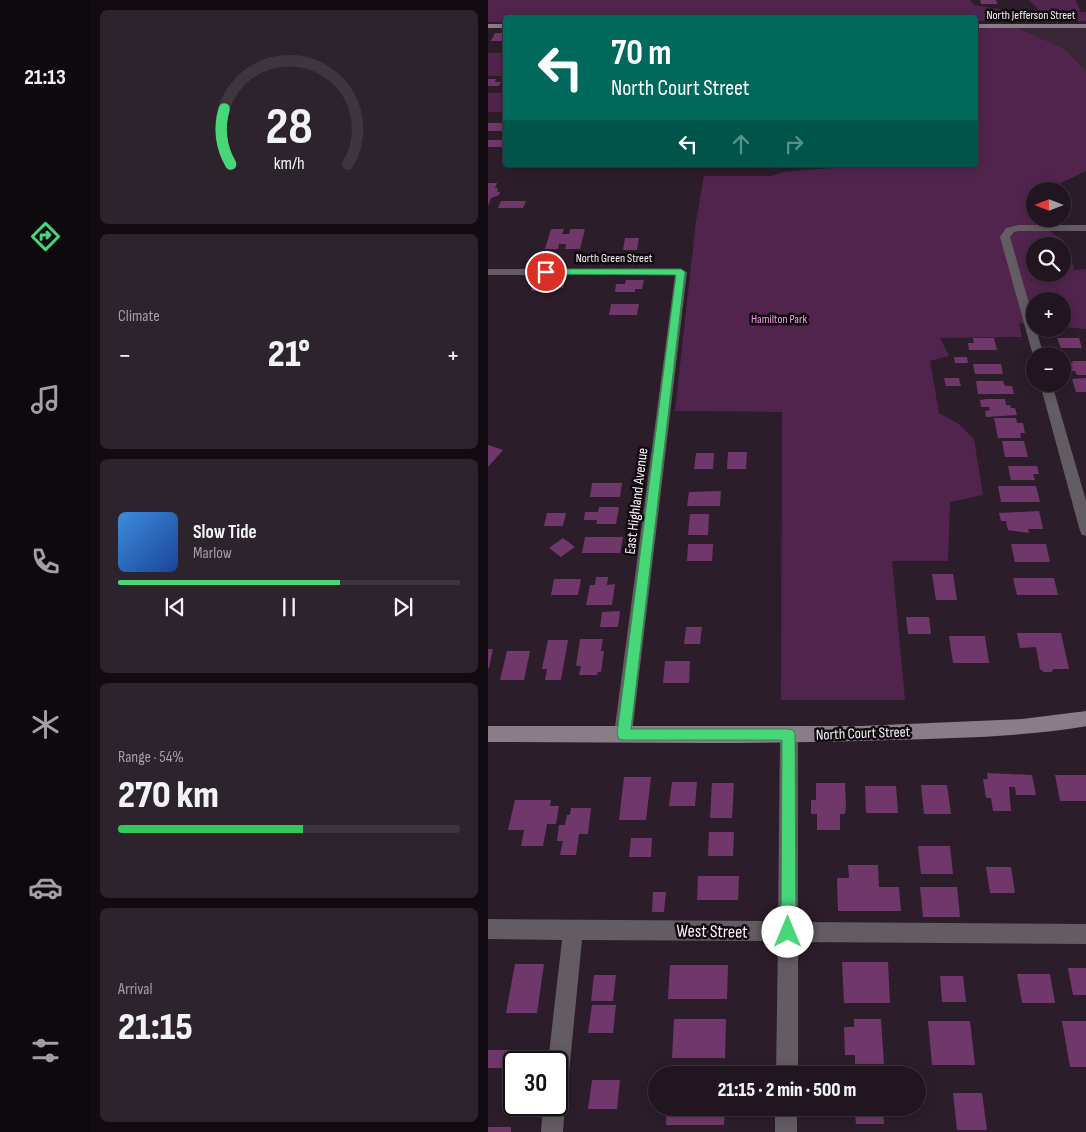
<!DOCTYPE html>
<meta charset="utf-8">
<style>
body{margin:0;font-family:"Sofia Sans Condensed",sans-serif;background:#2d232d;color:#f1f3f6;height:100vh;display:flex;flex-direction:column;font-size:19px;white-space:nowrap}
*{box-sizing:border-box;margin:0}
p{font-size:16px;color:#a29fa5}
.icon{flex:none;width:28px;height:28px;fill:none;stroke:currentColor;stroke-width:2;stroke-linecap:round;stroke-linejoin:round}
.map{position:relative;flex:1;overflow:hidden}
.details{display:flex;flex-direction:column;gap:10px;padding:10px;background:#120c12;width:398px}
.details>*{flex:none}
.top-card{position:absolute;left:15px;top:15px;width:475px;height:152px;border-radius:5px;box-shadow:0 2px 12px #0003,0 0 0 1px #3e353e;background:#00695c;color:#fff;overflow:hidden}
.needle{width:32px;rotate:270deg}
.controls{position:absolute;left:538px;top:182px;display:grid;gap:10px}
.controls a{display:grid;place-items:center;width:45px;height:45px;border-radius:50%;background:#211620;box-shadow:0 2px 12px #0003,0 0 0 1px #3e353e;font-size:25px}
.speed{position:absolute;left:15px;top:1051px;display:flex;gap:10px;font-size:25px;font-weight:700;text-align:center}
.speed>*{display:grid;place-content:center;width:65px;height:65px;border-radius:50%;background:#211620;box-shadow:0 2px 12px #0003,0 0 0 1px #3e353e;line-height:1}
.speed .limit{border:2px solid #111;border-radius:8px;background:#fff;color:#111}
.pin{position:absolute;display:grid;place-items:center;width:42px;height:42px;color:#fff;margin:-21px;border:2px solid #fff;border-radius:50%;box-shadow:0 1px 5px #0007}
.me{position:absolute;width:55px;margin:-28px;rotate:0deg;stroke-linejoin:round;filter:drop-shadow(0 0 4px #0008)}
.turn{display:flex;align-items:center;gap:18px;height:105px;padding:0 25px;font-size:22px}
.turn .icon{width:65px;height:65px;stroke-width:2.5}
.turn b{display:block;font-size:35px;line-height:42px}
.lanes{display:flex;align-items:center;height:48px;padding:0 25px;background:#0003;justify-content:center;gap:25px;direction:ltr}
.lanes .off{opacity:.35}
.big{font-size:38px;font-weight:800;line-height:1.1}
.details .widget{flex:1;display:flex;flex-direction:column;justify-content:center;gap:8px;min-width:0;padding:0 18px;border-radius:8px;background:#2d232d}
.details .dial{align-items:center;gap:0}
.dial svg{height:130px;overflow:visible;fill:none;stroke:#3e353e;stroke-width:7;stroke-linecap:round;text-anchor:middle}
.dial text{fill:#f1f3f6;stroke:none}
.song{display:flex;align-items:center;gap:15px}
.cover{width:60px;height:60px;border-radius:8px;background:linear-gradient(135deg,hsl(210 70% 55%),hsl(220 70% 35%))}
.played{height:5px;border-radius:2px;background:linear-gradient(90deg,#47d779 65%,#3e353e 65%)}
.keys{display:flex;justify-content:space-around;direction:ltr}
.heat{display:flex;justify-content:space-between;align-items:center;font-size:28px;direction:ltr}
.charge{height:8px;border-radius:4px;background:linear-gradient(90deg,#34c759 54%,#3e353e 0)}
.trip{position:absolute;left:160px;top:1066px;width:278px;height:50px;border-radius:25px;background:#211620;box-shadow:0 2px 12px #0003,0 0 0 1px #3e353e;font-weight:800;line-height:50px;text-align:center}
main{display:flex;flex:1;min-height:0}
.tabs{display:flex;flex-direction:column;width:90px;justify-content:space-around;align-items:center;background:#0d090d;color:#a29fa5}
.tabs .icon{width:35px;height:35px}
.tabs .selected{color:#47d779}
.tabs b{font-size:22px;color:#f1f3f6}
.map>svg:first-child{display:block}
</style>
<main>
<nav class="tabs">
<b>21:13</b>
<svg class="icon selected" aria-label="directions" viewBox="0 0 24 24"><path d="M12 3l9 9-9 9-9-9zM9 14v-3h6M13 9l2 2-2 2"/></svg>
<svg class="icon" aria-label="music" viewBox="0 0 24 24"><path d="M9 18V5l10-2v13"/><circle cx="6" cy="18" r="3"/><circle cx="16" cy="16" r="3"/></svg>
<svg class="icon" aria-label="phone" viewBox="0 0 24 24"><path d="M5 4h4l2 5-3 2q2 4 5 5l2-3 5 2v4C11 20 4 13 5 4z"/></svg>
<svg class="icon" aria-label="climate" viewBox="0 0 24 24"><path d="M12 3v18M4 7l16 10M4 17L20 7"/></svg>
<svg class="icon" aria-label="car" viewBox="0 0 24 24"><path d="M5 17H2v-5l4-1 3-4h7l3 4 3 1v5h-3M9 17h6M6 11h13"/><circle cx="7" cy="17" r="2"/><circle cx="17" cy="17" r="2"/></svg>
<svg class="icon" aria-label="filters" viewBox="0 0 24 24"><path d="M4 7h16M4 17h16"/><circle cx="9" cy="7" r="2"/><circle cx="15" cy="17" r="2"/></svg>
</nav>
<section class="details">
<div class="widget dial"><svg viewBox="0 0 100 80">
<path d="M14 69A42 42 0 1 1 86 69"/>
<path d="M14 69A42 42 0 0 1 10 35" stroke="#47d779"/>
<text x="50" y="56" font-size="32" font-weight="700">28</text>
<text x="50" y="72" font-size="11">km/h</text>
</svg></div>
<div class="widget"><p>Climate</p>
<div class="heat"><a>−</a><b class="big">21°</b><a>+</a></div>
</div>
<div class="widget">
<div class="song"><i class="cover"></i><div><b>Slow Tide</b><p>Marlow</p></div></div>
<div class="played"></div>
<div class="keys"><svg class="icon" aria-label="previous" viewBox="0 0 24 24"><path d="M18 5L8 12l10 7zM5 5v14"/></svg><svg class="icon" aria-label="pause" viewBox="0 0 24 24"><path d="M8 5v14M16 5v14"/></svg><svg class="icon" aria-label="next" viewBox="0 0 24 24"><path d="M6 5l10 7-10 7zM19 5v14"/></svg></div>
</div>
<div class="widget"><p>Range · 54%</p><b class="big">270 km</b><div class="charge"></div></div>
<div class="widget"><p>Arrival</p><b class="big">21:15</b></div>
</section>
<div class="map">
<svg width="599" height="1132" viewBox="0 0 599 1132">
<rect width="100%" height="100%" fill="#2c1d2a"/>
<path fill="#3a2637" d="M525,26H598V71L577,49Z"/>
<path fill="#51244d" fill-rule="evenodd" d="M0,0H482L486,5L529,12L539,21H488V18H18L17,22H0Z
M541,0H587L593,12H598V21H561Z
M488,26H525L577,49L598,71V171L556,191H546V219H555L557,228L575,240L587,270L598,269V329L574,327V301H546V325L531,323L534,337L452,338L461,356L442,361L451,413L471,424L486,439L495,495L462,502L460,561H404L417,700H293L294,412L187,411L208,221L216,176H284L295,172L343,168L351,165H488ZM546,246H574V274H546Z
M0,53H17V76H0Z
M0,93H17V112H0Z"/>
<path fill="#70386a" d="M492,0H508L509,4H493Z
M7,33H17L18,41H3Z
M0,79H8L7,82H13L11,86H0Z
M0,123H18V131H0Z
M0,140H18V147H0Z
M0,183H9L7,188H10L9,192H12L11,195L3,198L0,206Z
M13,201H38L35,208H10Z
M63,229H76L74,234H81L82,229H97L92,249H77L78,244H71L70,249H57Z
M137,238H151L149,250H135Z
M46,279H60L56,291H43Z
M138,280H156L154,289H147V292H127L128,284H137Z
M65,281H77L75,288H62Z
M123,304H151L149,315H121Z
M485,338H506L509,350H481L480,343H486Z
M569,338H591L594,348H573Z
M466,357H479L480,363H467Z
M584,361H599V375H589L587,371H583L580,363H585Z
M485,364H513L515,374H487Z
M456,378H471L473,386H458Z
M599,378V392H588L584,379Z
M488,381H515L517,386H524L526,394H490Z
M499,399H517L518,405H522L523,408H527L529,415L498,417L497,411L502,410L501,407H493L492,400Z
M506,418H528L529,423H535L537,433H532L533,438H510Z
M514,441H536L540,457H517Z
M0,445L15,450L0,467Z
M240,452H259L258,469H239Z
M208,453H226L225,469H206Z
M520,466H549L551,474H545L547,480H523Z
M104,483H134L132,497H102Z
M510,486H548L552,502H513Z
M233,491L232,506H199L201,492Z
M111,507H131L128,524H108L109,520H96L97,512H110Z
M551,511L555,529H540L541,533L520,530L518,521H513L511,513Z
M59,513H78L75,526H56Z
M202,514H221L220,535H200Z
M97,537H135L132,553H94Z
M75,538L87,547L73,557L61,548Z
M200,544H225L224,561H199Z
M523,544H558L562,562H527Z
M444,574H465L469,600H448Z
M108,577H120L119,585L127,584L124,605H98L102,585H107Z
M525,578H566L570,595H529Z
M66,579H93L90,595H63Z
M132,611L130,627H112L114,612Z
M418,617H441L443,634H420Z
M198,627H214L212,644H196Z
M529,633H573L581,669H566L563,672H556L552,669L548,647L532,648Z
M461,636H497L501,663H465Z
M92,639H115L113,651H116L113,672H110L109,675H91L93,666H88Z
M60,640H80L73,680H57L59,669H54Z
M0,649H5L1,668H0Z
M19,651H42L36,680H12Z
M177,661H202L201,683H175Z
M499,773L544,775L548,795H528L527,787H521L523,811H505L503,798H498L495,779H500Z
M567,775H599V801H572Z
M136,777H163L158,820H131Z
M184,782H209L207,806H181Z
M224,783H246L244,818H222Z
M328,783H357L358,807L357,814H352V830H329V814H323V800H328Z
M433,785H459L463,814H436Z
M377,786H408L410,813H378Z
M27,800H63L62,806H71L68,824H59L55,846H33L36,830H20Z
M83,808H103L100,834H91L88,855H72L75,841H69L71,825H77L79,815H82Z
M221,832H246L245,856H220Z
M143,838H164L163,857H141Z
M430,846H462L465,874H433Z
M360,865H390L391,887H411L413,911H350L349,878H361Z
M498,867H523L527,893H502Z
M210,876H251L250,900H209Z
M432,887H469L472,917H435Z
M165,892H178L176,912H164Z
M354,962H400L402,1003H356Z
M27,964H56L49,1013H18Z
M182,965H240L239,999H180Z
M580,968H599V995H585Z
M529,974H562L567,1003H534Z
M106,975H128L125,1001H103Z
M452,976H475L478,1002H454Z
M104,1005H128L125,1033H100Z
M186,1019H238L237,1058H184Z
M366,1019H393L396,1064H367V1055H357L356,1027H366Z
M440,1021H482L487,1065H444Z
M574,1021H599V1067H582Z
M0,1050H25L22,1068H0Z
M199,1066H224L223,1075H198Z
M104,1080H132L129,1109H100Z
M465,1093H494L499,1130H469Z
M179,1108H237L236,1125H178Z
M355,1108H395L396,1124H368L367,1115H356Z
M0,1127H23V1132H0Z"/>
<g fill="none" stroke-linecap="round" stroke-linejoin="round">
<path fill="#645c63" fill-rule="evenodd" d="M531,225H599V231H531L526,232L522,237L546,321V329H548L556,356H546V359L512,237L518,228Z
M0,269H193L199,272L144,734L141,739L135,742L129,739L126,734L187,275H0Z
M552,384H564L599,504V536L594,535L592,531Z
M301,727L307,730L310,735V922L599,924V944L310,942V1075H288L290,941L94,940L80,1083L77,1091L69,1094V1062H60L74,940L0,939V919L290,921L292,735L295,730Z
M69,1095L74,1097L77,1105L75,1132H53L55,1105H69Z
M287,1108H309V1132H287Z"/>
<path fill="#897d87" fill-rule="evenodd" d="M0,24H18V28H0Z
M488,24H599V28H488Z
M599,711V726C534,737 468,738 402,740C268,745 134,742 0,742V726H372L534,719Z"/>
</g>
<path fill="#47d779" stroke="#2e8c4f" d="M58,269H193L197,272L143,729H300L305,730L307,734L308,932L306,937L300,939L295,937L293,932L294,740H135L131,739L129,734L188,275L55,274L54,272Z"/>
<g text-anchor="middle" stroke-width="5" stroke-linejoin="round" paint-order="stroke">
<g font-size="12" fill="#fbf1fa" stroke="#100a0f">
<text x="543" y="19">North Jefferson Street</text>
<text x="126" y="262">North Green Street</text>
</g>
<g font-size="12" fill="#f39fe9" stroke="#100a0f">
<text x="291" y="323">Hamilton Park</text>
</g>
<g font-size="15" fill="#fbf1fa" stroke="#100a0f">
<text transform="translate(148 501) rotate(-83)" y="5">East Highland Avenue</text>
<text transform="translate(375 733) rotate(-2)" y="5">North Court Street</text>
</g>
<g font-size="18" fill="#fbf1fa" stroke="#100a0f">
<text transform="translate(224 931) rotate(1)" y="6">West Street</text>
</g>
</g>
</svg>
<div class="controls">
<a><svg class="needle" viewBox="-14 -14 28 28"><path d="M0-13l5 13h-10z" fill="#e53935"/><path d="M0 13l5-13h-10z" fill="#a29fa5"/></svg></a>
<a><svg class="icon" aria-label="search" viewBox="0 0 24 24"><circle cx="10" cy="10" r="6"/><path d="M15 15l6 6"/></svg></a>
<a>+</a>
<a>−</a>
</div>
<div class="speed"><div class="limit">30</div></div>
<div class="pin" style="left:58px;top:272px;background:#d93025"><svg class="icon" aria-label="arrive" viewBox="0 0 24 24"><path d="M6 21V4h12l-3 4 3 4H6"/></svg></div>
<svg class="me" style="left:300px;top:932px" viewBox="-20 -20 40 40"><circle r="19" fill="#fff"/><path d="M0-13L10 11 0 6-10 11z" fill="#47d779"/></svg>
<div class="trip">21:15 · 2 min · 500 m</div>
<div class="top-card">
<div class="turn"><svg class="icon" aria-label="left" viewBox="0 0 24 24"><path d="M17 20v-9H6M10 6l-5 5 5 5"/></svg><div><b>70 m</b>North Court Street</div></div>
<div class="lanes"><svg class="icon" aria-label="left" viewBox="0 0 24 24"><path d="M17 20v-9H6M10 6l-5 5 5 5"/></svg><svg class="icon off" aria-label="ahead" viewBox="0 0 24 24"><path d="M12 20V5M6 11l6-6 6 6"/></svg><svg class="icon off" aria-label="right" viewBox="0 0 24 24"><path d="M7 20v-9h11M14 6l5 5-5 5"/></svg></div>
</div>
</div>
</main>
